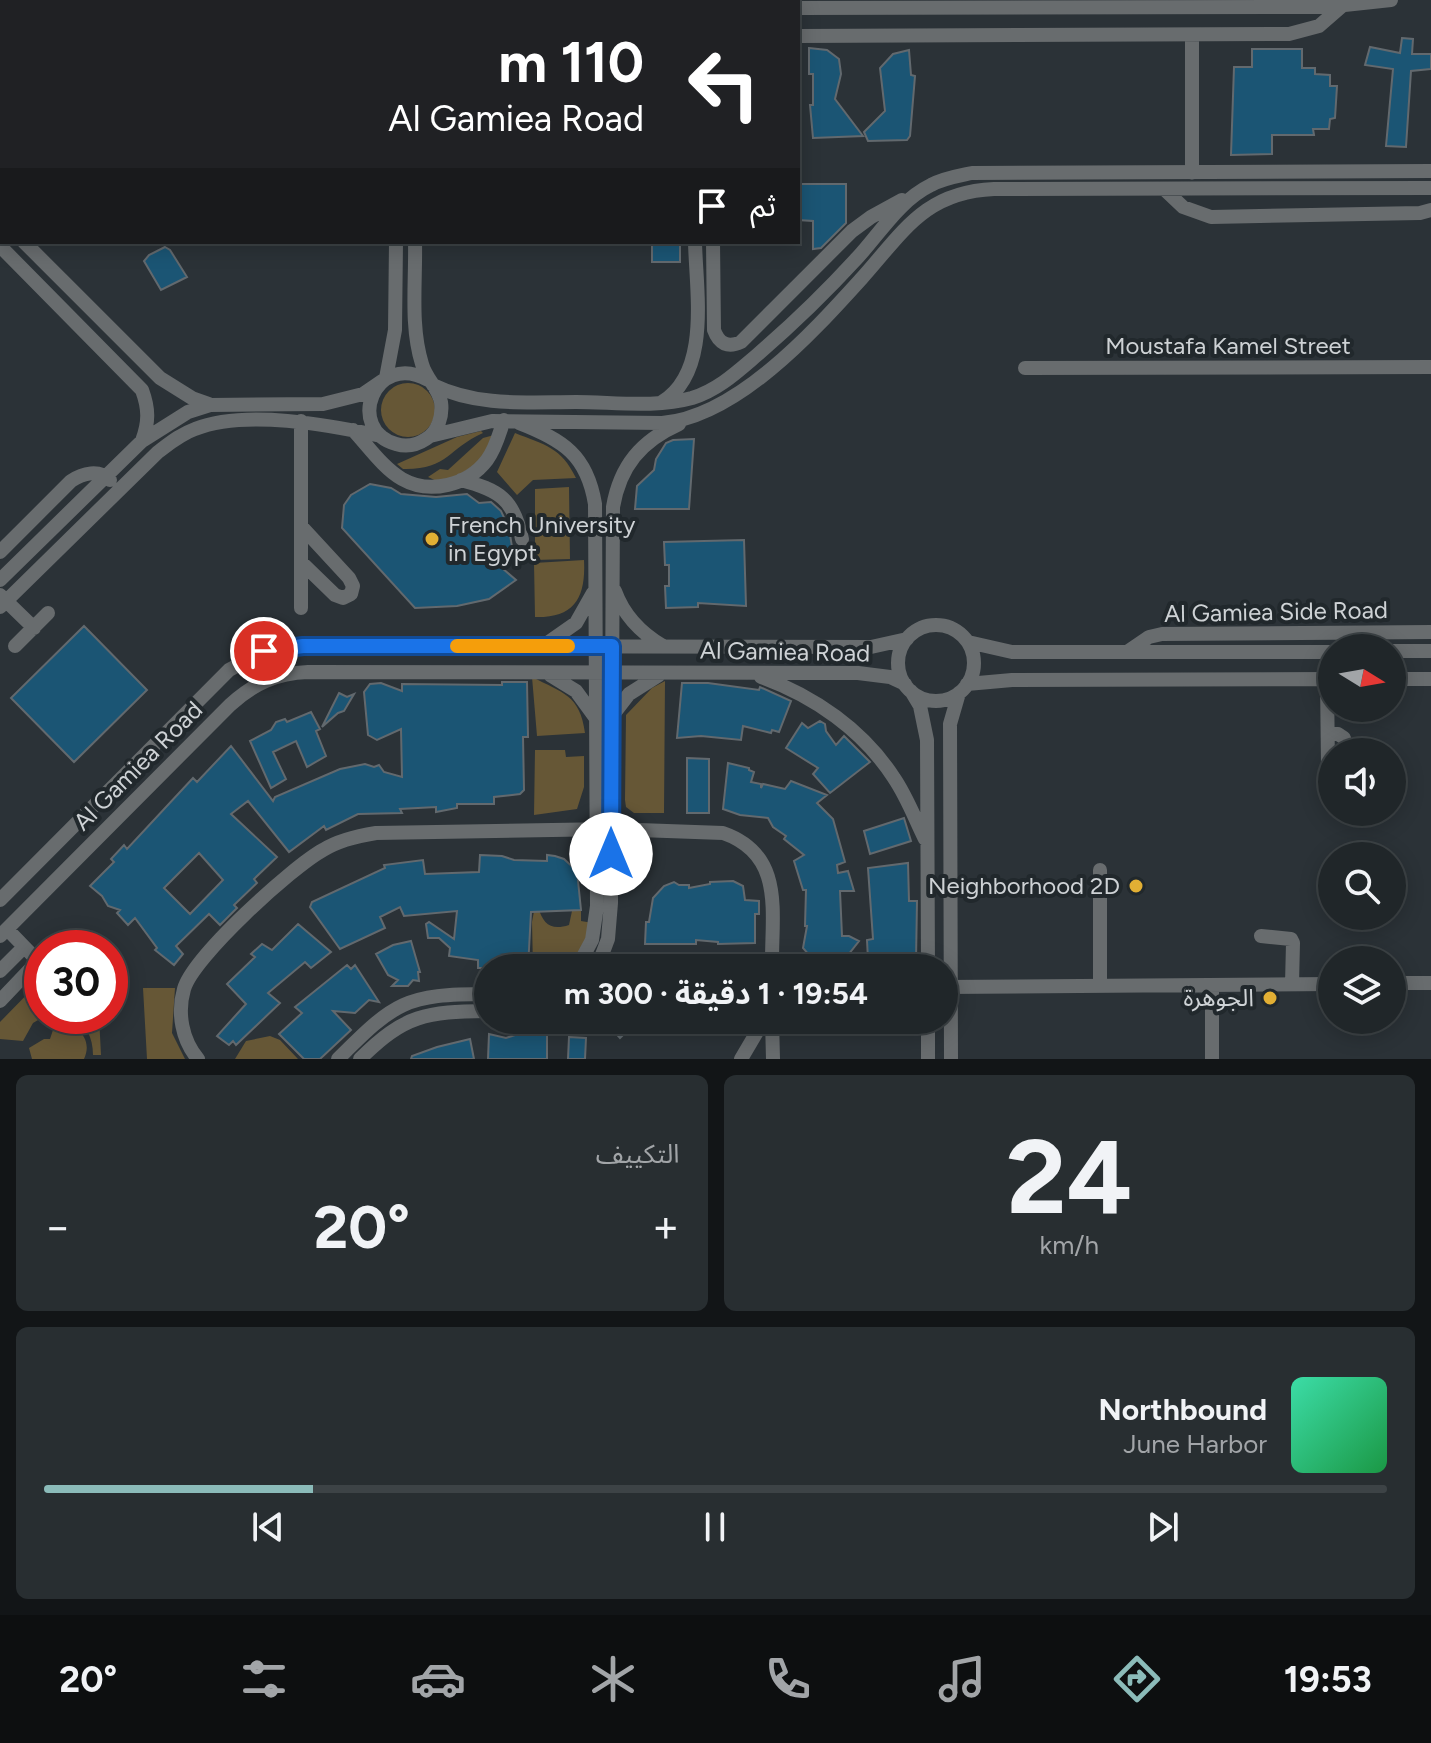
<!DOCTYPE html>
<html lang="ar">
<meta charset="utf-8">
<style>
body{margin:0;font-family:Figtree,"Noto Sans Arabic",sans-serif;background:#282e31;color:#f1f3f6;direction:rtl;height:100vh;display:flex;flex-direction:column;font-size:30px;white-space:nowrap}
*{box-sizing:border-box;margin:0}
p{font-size:26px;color:#a2a5a8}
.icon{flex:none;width:44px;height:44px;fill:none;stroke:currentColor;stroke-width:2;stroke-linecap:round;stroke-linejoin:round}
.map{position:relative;height:1059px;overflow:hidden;direction:ltr}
.side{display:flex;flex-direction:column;gap:16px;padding:16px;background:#121517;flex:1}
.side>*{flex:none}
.top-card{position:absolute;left:0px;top:0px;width:800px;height:244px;box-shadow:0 4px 20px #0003,0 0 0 2px #3d4346;direction:rtl;background:#202124;color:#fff;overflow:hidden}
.needle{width:52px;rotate:101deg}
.buttons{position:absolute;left:1318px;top:634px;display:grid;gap:16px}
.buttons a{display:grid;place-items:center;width:88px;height:88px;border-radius:50%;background:#202629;box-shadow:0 4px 20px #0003,0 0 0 2px #3d4346;font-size:40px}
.speed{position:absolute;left:24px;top:930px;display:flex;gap:16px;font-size:40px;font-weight:700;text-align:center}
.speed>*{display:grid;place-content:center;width:104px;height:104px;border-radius:50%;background:#202629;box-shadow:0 4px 20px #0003,0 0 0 2px #3d4346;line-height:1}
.speed .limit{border:12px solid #d22;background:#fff;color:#111}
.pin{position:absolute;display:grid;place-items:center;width:68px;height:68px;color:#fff;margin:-34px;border:4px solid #fff;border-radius:50%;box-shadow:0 2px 8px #0007}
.me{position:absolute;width:88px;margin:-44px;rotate:0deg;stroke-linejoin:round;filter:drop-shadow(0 0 6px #0008)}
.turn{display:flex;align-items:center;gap:28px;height:168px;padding:0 24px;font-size:36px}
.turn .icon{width:104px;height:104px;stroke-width:2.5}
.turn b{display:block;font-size:56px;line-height:68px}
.then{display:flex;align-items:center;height:76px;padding:0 24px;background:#0003;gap:16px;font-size:30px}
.big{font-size:60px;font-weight:700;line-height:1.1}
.side .tile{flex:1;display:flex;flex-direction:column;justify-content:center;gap:12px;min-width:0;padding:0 28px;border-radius:12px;background:#282e31}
.side .dial{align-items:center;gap:0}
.dial b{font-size:104px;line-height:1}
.song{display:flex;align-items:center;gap:24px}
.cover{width:96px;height:96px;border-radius:12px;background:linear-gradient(135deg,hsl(160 70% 55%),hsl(140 70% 35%))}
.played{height:8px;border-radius:4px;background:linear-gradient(90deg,#8bbbb9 20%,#3d4346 20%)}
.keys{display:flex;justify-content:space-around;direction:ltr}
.heat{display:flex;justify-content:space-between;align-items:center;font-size:44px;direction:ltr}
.side .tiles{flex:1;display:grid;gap:16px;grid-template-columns:1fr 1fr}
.tile:last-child{grid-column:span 2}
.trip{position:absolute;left:474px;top:954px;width:484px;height:80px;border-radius:40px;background:#202629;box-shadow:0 4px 20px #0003,0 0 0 2px #3d4346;font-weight:700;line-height:80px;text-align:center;direction:rtl}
.dock{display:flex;height:128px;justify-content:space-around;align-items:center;background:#0d0f10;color:#a2a5a8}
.dock .icon{width:56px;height:56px}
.dock .selected{color:#8bbbb9}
.dock b{font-size:36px;color:#f1f3f6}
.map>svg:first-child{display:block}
</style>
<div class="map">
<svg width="1431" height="1059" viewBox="0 0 1431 1059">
<rect width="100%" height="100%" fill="#2b3237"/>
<path fill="#665736" d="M381 410a27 27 0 1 1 54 0a27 27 0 1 1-54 0Z
M481,431L483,433C447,449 448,470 403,469L397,464L457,437Z
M515,433C545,445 561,447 576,478L533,480L517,495L497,472Z
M498,434L489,457L443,484L428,477L440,469L448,470L483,438Z
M569,487L570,559L535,560V489Z
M584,560C586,598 574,618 535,617L534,563Z
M532,677C563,693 580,695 585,733L537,736Z
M665,681L664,813H634L626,807L625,800L626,715L652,688Z
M535,750H565L566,757L584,756V787L577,809L534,815Z
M535,906L538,907C543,924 551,931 569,925L572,911H581V921L593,923L573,968H533L532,922Z
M41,980L42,1016H45L33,1023L23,1041L0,1039V1022Z
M143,988H175L172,1033L185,1059H147Z
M70,1016H99L101,1055H93C93,1037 86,1024 70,1016Z
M56,1021C75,1024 94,1037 84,1059H32L29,1048L44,1039H50Z
M270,1036L280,1040L298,1059H235L246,1041Z"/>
<path fill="#1b5574" stroke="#62696e" stroke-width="2" fill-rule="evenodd" d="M1402,38L1413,39L1412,54H1431V69L1411,71L1406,147L1386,146L1393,69L1365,65L1370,47L1400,53Z
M809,48L827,50L839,59L841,74L835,99L863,136L813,138L810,105H813V74H809Z
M1252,49H1302V68H1315V74L1330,75V86H1337L1335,118L1330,119L1329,129H1313L1314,135H1272V154L1231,155L1234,67H1252Z
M909,50L911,75L915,76L910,136L907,140L868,141L864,132L885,111L880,68L893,54Z
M798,184H846V223L821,248L813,249V221L798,220Z
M652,245H680V262H652Z
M165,247L170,250L187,277L161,290L144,261L149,255Z
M694,439L689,509H635L637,486L654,470L656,459L666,443L673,440Z
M370,484L391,488L401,494L436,497L467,494L479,503L491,502L501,511L509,528L512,547L502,568L516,580L489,599L457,606L415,608L342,528L344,505L351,495Z
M744,540L746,606L698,603V607L666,608L665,586H669V565H665L664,542Z
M84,626L147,690L74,762L11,698Z
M502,682H527L528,737H523L524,790L520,794L494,797V804H457V808L436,812V807L400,809L402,813L358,814L326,830L324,826L289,852L248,801L231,814L277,857L254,879L257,883L234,905L237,908L220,925L209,914L176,946L183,954L174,965L155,950L157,948L135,918L128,925L117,913L120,910L108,906L102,896L90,886L114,862L111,859L124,845L127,849L193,778L197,782L231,746L273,801L275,797L340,769L365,764L374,767L379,765L384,772L402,777L401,729L377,740L368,735L364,692L370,684L381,683L402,691V684L502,685ZM199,853L223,880L190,914L164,888Z
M682,683H708L759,690L760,687L791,701L779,732L772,730L771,733L743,726L741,740L701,736L677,738Z
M339,693L347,697L354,694L344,711L338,713L322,727Z
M311,712L320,729L316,731L326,756L307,767L296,741L273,752L286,779L271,788L250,741L271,730L276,722L285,719L287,722Z
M820,721L825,724L826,731L836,745L844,736L870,762L830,793L813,774L818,768L786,748L802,723L808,728Z
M687,758L709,759V813H687Z
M728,763L749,768V770L754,772L751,782L761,784V788L763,784L785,789L791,781L827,795L817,803L833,819L845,862L837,865L838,873L848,871L854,891H840L842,936H849L859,941L848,955L817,958L809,955L803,948L807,926H805L806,890H803L794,861L804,855L784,839L786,836L773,827L768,818L740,815L723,809Z
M904,818L911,841L870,854L864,831Z
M480,855L502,856L514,860L547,861V855L555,856L564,859L577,871L581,910L531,912L528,968H478V960L449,956L450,948L439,938H428L426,924L429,922L454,939L457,911L404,916L400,907L380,917L385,928L340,949L310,907L312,902L385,868L384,865L423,860L425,874L479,872Z
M908,863L909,901H917L916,961L868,960L867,940L873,939L868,868Z
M733,881L743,886L745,900L759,901V914H755V943L718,944V942L696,940V944H645L646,922H649L653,898L664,886L674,882L679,885H689V888L710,884V882Z
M298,924L331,952L311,968L305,962L268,993L280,1003L236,1045L233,1041L229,1045L217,1036L246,1004L227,984L255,957L251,954L262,944L272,950Z
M411,941L420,972H418L419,981L413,980L408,986H392L398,980L388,975L376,954L393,945Z
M640,957L676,961V968H638Z
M347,965L351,969L355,965L379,1002L369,1000L355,1013L333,1011L351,1030L320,1059H304L279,1034L302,1013L295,1007Z
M604,1020H638L620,1038Z
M547,1028V1059H488L489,1034L506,1038L530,1030L537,1035Z
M569,1037L586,1038L585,1059H568Z
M470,1039L474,1059H411L412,1056L437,1047Z"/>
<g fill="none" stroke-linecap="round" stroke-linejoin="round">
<path stroke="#686c6e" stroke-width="14" d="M686,0L687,2
M86,2L88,0
M146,2V0
M713,2L714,0
M798,8L1326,7L1391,0
M798,36L1289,34L1319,26L1342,6
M0,90L2,88
M0,130L2,128
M1192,173V35
M1164,189L1183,207L1211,217L1420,213L1431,210
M0,218L2,220
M24,242L160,378L192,398L209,404
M415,242C416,281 410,326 422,364C426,379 438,387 441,402C443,416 438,432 426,439C417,445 406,447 396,444C345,430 374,350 428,380
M713,242L714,330C719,344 728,348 741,342L852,231L871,217L902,200
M0,246L142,390C149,409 149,422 142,441
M1025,368L1431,367
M386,378L395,330L396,242
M433,385C478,407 527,402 576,402C613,402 656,408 692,398C718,390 737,372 757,355C793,324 826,292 858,257C880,233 900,200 931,185C944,178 958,176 972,173L1431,171
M662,402C711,372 696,291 695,242
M519,423C563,440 587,455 595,504L597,906L592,940L577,968
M353,430C368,446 383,468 402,479C430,495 468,485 487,460C496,448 499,434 504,420
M430,436L492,421L662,423C737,417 814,331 862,278C904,231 925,192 994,189L1431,188
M461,480C499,490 514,499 522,539
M0,552L71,481C83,473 99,469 110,480
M301,562L335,595L343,598L351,594L353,586L349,578L301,526
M0,580L142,441L188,412L210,405L323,404L363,394L382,381
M615,591C624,616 641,633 663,646
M0,595L34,628
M0,607L158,452C170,443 181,434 195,429C245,409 329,425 381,436
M301,608V421
M898 663a38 38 0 1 1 76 0a38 38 0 1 1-76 0Z
M968,642L1012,652H1332
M546,644L576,623L593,593
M15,646L48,613
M1392,651H1431
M1127,652L1149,637L1162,634L1431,632
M550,675L576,691L595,717
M761,677C814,696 863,730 894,778C907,797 915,819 925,839
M1327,679L1328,766L1332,772
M1392,679H1431
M967,684L1012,680L1332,679
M911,691L920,706L927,740L928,968
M612,716L629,694L659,675
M1328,734H1338L1344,738L1346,752
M0,900L229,670L264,651L303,646L871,647L907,639
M0,936L230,705C253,684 276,673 308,672L858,673L890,677L905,684
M1261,936L1291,939L1293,943L1292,984
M597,968L608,939L611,903L613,507C620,466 641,441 679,424
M0,971L24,947
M1392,983H1431
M1212,985V1059
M1100,986V870
M944,987L1332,984
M0,1001L36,963L35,958L7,929
M772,1020L773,1059
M928,1020V1059
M198,1059C182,1040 177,1013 184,989C193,957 292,867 323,850C339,840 357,836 376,833L611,829L723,833C786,855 771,914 772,968
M338,1059C395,1002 405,994 488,994
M360,1059C405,1014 426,1012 488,1011
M741,1059L764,1020
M951,1059L950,724L959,693"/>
</g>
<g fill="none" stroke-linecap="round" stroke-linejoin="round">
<defs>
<path id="route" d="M264,651L303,646H612L611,854"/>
</defs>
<use href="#route" stroke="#114b97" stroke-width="20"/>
<use href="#route" stroke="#1a73e8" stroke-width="14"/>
<path stroke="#f59e0b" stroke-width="14" d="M457,646H568"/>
</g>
<g fill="#e2af34" stroke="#21282c" stroke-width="3">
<circle cx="432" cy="539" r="8"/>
<circle cx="1136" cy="886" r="8"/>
<circle cx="1270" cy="998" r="8"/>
</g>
<g text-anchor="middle" stroke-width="8" stroke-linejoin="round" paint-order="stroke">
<g font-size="24" fill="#ced2d5" stroke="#21282c">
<text x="1228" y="354">Moustafa Kamel Street</text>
<text transform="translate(1276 612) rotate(-1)" y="8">Al Gamiea Side Road</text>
<text transform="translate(785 652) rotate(1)" y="8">Al Gamiea Road</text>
<text transform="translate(138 766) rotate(-45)" y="8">Al Gamiea Road</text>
</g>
<g font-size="24" fill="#ced2d5" stroke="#21282c" text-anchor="end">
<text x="448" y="533" text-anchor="start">French University<tspan x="448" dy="28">in Egypt</tspan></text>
<text x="1120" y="894">Neighborhood 2D</text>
<text x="1254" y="1006">الجوهرة</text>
</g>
</g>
</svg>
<div class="buttons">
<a><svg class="needle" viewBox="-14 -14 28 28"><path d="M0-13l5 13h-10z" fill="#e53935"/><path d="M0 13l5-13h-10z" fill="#a2a5a8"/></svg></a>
<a><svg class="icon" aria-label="sound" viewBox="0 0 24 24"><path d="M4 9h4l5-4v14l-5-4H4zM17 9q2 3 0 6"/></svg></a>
<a><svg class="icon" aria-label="search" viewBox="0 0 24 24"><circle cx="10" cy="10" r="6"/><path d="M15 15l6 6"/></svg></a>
<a><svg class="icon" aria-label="layers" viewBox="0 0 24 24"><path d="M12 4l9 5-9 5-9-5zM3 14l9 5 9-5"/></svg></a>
</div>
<div class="speed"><div class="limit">30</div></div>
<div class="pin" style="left:264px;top:651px;background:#d93025"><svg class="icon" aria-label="arrive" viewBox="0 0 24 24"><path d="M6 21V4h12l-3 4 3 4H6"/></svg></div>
<svg class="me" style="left:611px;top:854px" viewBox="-20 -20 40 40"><circle r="19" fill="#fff"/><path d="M0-13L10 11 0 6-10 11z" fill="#1a73e8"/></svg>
<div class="trip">19:54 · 1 دقيقة · 300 m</div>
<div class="top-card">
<div class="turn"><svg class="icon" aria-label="left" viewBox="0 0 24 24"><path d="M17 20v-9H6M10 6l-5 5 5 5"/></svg><div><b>110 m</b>Al Gamiea Road</div></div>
<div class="then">ثم<svg class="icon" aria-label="arrive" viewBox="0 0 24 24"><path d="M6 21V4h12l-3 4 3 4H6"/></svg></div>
</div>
</div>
<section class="side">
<div class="tiles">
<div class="tile dial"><b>24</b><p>km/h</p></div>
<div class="tile"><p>التكييف</p>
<div class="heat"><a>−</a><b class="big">20°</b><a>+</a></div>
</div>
<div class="tile">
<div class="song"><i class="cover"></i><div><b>Northbound</b><p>June Harbor</p></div></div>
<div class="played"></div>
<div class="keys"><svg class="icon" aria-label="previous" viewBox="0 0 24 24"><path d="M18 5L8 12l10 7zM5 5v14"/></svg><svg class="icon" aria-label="pause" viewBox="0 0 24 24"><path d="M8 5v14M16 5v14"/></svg><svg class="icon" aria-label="next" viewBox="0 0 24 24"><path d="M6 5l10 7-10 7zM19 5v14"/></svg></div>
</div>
</div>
</section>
<nav class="dock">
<b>19:53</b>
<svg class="icon selected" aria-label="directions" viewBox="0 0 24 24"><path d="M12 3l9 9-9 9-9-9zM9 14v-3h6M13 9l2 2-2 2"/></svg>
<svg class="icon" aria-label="music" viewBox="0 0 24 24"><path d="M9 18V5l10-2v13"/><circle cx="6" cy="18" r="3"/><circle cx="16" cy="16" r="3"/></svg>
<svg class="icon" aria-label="phone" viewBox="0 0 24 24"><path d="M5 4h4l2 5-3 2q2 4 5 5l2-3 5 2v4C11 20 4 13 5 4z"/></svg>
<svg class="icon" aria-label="climate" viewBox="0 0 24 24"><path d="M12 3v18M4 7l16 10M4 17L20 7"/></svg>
<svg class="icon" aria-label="car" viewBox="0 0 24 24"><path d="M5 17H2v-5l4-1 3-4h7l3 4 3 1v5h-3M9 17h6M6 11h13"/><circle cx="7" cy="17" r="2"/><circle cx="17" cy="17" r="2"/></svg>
<svg class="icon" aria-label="filters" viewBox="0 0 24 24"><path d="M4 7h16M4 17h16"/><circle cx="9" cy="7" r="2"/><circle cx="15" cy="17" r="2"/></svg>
<b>20°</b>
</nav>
